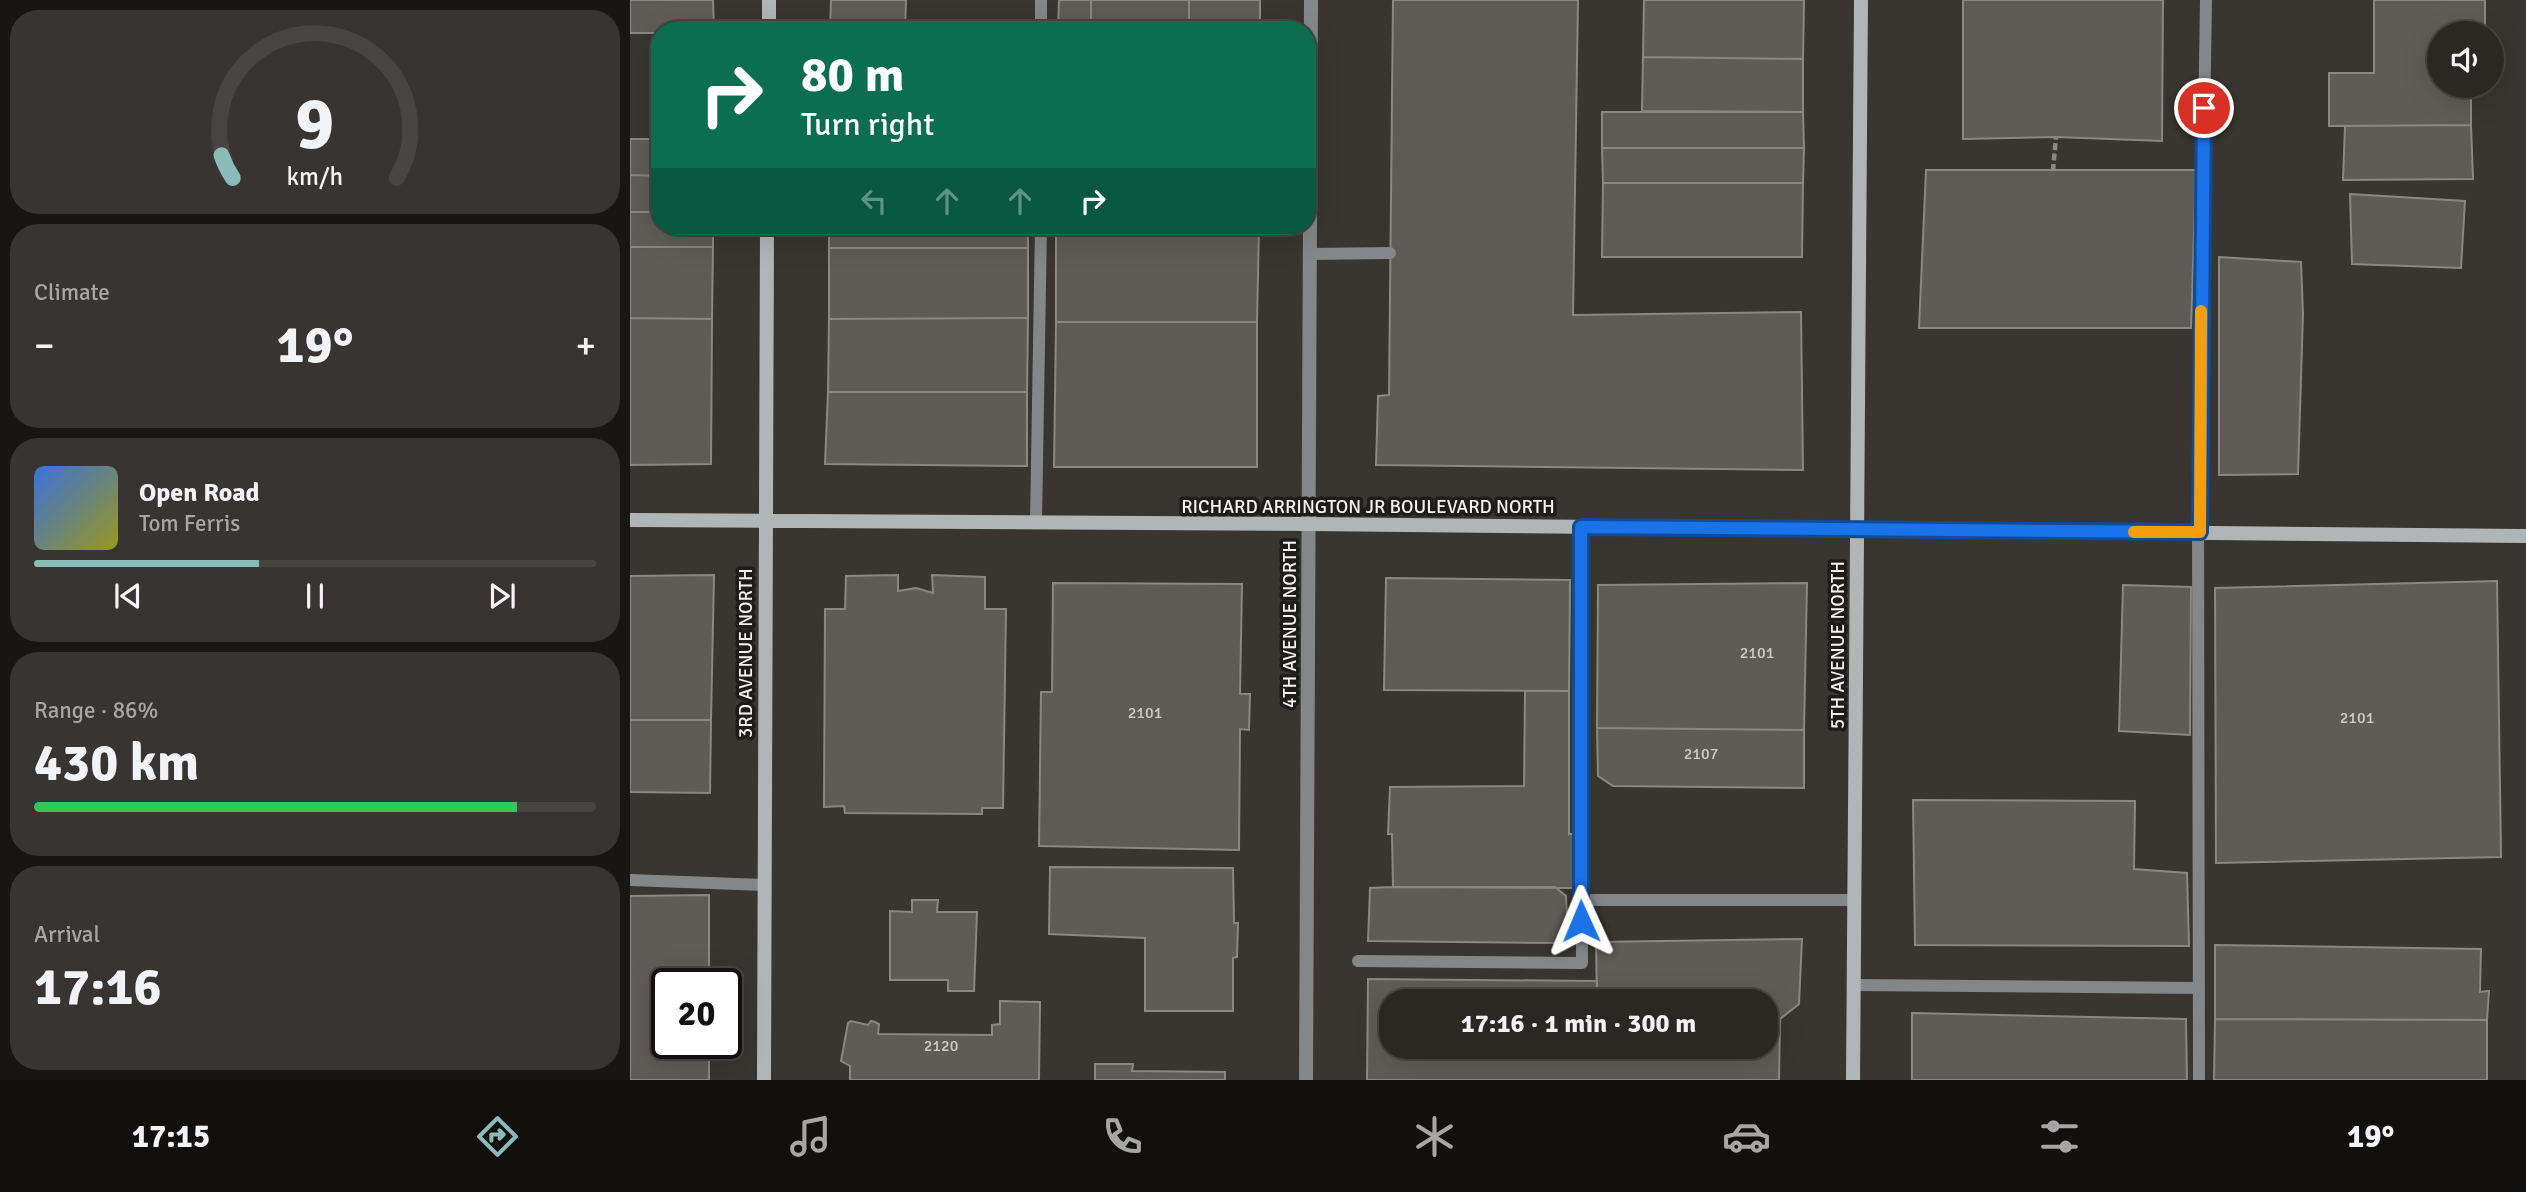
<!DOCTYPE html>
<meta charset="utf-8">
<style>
body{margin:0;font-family:Signika,sans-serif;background:#373431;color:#f1f3f6;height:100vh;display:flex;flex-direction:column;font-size:26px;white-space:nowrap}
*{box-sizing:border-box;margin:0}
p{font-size:23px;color:#a6a6a6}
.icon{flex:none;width:38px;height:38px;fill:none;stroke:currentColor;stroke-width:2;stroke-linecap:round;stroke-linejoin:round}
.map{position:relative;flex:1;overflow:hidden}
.panel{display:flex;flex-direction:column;gap:10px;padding:10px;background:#181614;width:630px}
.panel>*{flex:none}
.hud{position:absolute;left:21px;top:21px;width:665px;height:214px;border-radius:28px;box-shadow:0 7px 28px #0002,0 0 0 2px #474441;background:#0b6e4f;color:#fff;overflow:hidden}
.controls{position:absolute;left:1797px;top:21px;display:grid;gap:14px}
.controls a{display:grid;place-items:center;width:77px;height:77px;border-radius:50%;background:#2b2824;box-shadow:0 7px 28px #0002,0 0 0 2px #474441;font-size:35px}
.speed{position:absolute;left:21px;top:968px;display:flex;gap:14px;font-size:35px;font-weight:700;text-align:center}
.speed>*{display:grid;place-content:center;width:91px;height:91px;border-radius:50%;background:#2b2824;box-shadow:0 7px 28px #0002,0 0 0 2px #474441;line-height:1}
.speed .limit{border:4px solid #111;border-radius:10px;background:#fff;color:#111}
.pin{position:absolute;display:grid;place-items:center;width:60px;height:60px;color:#fff;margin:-30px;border:4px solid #fff;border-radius:50%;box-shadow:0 2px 7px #0007}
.me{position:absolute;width:77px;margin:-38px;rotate:359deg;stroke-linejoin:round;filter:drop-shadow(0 0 5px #0008)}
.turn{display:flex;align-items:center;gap:24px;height:147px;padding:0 35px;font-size:32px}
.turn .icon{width:91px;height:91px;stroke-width:2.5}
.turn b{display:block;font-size:49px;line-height:60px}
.lanes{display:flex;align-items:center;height:66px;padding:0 35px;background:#0003;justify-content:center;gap:35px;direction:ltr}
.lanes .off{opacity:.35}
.big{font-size:52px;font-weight:700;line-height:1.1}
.panel .widget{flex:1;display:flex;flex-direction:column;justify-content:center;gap:10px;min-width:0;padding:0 24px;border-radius:28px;background:#373431}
.panel .dial{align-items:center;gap:0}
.dial svg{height:182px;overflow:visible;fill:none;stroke:#474441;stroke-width:7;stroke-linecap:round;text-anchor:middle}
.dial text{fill:#f1f3f6;stroke:none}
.song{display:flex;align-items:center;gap:21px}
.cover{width:84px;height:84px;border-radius:10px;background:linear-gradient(135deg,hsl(220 70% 55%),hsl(60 70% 35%))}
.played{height:7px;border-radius:4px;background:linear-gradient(90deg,#8bbbb9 40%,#474441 40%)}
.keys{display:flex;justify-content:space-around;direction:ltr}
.heat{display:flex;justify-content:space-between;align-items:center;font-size:38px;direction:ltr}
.charge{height:10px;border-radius:5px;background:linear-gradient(90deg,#34c759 86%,#474441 0)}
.trip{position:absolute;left:749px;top:989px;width:399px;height:70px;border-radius:28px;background:#2b2824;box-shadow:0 7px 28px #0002,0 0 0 2px #474441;font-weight:700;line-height:70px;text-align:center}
.menu{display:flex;height:112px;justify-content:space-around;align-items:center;background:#11100e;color:#a6a6a6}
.menu .icon{width:49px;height:49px}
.menu .active{color:#8bbbb9}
.menu b{font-size:32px;color:#f1f3f6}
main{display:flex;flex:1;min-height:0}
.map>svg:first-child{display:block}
</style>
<main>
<section class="panel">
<div class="widget dial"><svg viewBox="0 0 100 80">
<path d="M14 69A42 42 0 1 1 86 69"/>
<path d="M14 69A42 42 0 0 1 9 59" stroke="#8bbbb9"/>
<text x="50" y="56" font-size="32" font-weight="700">9</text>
<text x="50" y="72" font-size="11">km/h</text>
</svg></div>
<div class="widget"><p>Climate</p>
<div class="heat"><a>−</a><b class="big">19°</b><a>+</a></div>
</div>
<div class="widget">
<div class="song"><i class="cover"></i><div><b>Open Road</b><p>Tom Ferris</p></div></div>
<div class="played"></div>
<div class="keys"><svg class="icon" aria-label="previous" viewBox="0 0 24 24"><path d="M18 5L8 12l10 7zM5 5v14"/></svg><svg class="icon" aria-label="pause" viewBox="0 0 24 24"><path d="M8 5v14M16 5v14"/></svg><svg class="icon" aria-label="next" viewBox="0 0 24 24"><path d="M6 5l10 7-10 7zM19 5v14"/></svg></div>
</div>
<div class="widget"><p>Range · 86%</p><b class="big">430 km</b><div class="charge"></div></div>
<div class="widget"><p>Arrival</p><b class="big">17:16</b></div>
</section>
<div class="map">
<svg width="1896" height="1080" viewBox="0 0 1896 1080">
<rect width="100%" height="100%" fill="#393530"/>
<path fill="#5f5b56" stroke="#8b8781" stroke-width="2" d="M0,0H83L84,30H30V33H0Z
M201,0H276L275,30H200Z
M429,0H461V30H428Z
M461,0H559V24H542V30H461Z
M559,0H630V29L559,28Z
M763,0H948L943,315L1171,312L1173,470L746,465L748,396L759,395Z
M1014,0H1174L1173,59L1013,57Z
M1333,0H1533L1532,141L1426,137L1333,139Z
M1744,0H1855V33H1810V86H1841V125L1699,126V73H1744Z
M1013,57L1173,59V112L1012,111Z
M972,112H1173L1174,148H972Z
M1841,125L1843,179L1713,180L1715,126Z
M0,139H30V176L0,175Z
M972,148H1174L1173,183H973Z
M1296,170H1566L1561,328H1289Z
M0,175L30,176V212H0Z
M973,183H1173L1172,257H972Z
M1720,194L1835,201L1831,268L1722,264Z
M0,212H30V226H83V247H0Z
M199,226H398V248H199Z
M426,226H629L627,322H426Z
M0,247H83L82,319L0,318Z
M199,248H398V318L199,319Z
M1589,257L1671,262L1673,314L1668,474L1589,475Z
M0,318L82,319L81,464L0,465Z
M398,318L397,392H198L199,319Z
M426,322H627V467H424Z
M198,392H397V466L195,464Z
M84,575L81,720H0V576Z
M268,575V591L286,588L303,593L302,575L355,577V609H376L373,808H352V814L215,813L214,806L194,807L195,609H215L216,576Z
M756,578L940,580L939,691L754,690Z
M1867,581L1871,857L1586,863L1585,588Z
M423,583L612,584L610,694H620L619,730L610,729L609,850L409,846L411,692H422Z
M1177,583L1174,730L967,728L968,585Z
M1493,585L1561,587L1560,735L1489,731Z
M895,691H939V834H944L943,888L763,887L762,834H758L760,787L894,786Z
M0,720H81L80,793L0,792Z
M967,728L1174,730V788L983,786L968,776Z
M1283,800L1505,801L1504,869L1557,873L1559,946L1285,945Z
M420,867L603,868L604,923H608L607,957L603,958V1011H515V938L419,934Z
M763,887H925L936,896L938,934L928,943L738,941L740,888Z
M79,895V984H37V1043H79V1080H0V896Z
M282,900H308L307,912H347L344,991H318V980H260V911L282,912Z
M1172,939L1169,1004L1150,1019L1136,1018V1001H967L966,942Z
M1585,945L1851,949L1850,992L1859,991L1857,1020L1585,1019Z
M738,979L967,981V1001H761V1046H1136V1018L1150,1019L1149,1080H737Z
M370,1001L410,1002L409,1080H220V1066L211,1061L218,1023L221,1021L238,1025L241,1021L245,1022L249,1024L248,1034L362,1035V1025L370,1024Z
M1282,1013L1556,1019L1557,1080H1282Z
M1585,1019L1857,1020V1080H1584Z
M465,1064H503L502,1071L595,1072V1080H465Z"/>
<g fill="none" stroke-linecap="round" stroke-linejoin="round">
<path stroke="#8c8984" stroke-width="4.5" stroke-dasharray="7 3.5" stroke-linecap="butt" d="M1423,171L1426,137"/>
<path stroke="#848788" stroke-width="12" d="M411,30V0
M680,254L760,253
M406,522L411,226
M0,880L134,885
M951,900H1224
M728,961L952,963L951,527
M1223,985L1569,988
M1569,1080L1568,517L1576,0"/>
<path stroke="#848788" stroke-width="14" d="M676,1080L681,0"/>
<path stroke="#b0b6b6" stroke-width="14" d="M139,30V0
M0,520L678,524L1896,536
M134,1080L137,226
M1223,1080L1231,0"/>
</g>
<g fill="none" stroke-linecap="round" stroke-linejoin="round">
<defs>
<path id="route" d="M951,921V527L1570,532L1574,108"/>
</defs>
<use href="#route" stroke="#114b97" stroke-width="18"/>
<use href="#route" stroke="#1a73e8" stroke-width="12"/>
<path stroke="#f59e0b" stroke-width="12" d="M1504,532H1570L1571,311"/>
</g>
<g text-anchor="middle" stroke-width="7" stroke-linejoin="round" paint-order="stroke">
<g font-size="16" fill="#cfccc8">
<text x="1127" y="658">2101</text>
<text x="515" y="718">2101</text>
<text x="1727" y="723">2101</text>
<text x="1071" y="759">2107</text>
<text x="311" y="1051">2120</text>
</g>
<g font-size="19" fill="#f4f2ee" stroke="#1e1d1b">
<text x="738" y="513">RICHARD ARRINGTON JR BOULEVARD NORTH</text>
<text transform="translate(659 624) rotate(-90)" y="7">4TH AVENUE NORTH</text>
<text transform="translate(1207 645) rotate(-90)" y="7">5TH AVENUE NORTH</text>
<text transform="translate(115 653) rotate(-90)" y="7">3RD AVENUE NORTH</text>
</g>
</g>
</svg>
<div class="controls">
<a><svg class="icon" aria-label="sound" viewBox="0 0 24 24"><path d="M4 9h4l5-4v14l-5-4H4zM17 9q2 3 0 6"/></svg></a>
</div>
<div class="speed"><div class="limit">20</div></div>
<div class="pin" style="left:1574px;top:108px;background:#d93025"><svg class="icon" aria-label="arrive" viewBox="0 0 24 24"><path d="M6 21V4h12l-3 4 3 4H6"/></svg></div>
<svg class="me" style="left:951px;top:921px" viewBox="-20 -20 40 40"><path d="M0-17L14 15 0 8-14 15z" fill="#1a73e8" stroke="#fff" stroke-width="4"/></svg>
<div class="trip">17:16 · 1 min · 300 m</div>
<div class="hud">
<div class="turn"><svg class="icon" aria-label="right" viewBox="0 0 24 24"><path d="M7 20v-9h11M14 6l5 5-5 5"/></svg><div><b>80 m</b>Turn right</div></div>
<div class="lanes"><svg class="icon off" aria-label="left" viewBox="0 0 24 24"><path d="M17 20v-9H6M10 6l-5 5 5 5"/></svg><svg class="icon off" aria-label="ahead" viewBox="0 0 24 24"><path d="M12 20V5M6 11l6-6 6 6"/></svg><svg class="icon off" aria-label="ahead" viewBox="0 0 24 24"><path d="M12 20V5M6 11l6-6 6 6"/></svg><svg class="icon" aria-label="right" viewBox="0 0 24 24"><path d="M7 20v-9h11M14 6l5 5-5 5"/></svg></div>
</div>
</div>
</main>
<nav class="menu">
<b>17:15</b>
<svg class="icon active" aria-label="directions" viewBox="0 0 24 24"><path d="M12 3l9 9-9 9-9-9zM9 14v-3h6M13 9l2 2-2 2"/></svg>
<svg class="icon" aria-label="music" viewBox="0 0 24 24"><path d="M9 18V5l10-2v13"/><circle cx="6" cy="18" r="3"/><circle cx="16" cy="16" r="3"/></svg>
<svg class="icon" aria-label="phone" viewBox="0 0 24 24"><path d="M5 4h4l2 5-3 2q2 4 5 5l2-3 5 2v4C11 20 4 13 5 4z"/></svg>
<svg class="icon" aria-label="climate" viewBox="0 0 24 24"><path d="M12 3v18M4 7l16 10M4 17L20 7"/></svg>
<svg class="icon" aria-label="car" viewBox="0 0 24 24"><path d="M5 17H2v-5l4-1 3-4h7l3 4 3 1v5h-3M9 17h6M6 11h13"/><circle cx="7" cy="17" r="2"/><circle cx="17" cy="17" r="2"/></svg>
<svg class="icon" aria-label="filters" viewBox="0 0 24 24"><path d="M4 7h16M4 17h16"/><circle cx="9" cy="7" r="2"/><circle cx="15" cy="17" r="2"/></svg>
<b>19°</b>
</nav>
